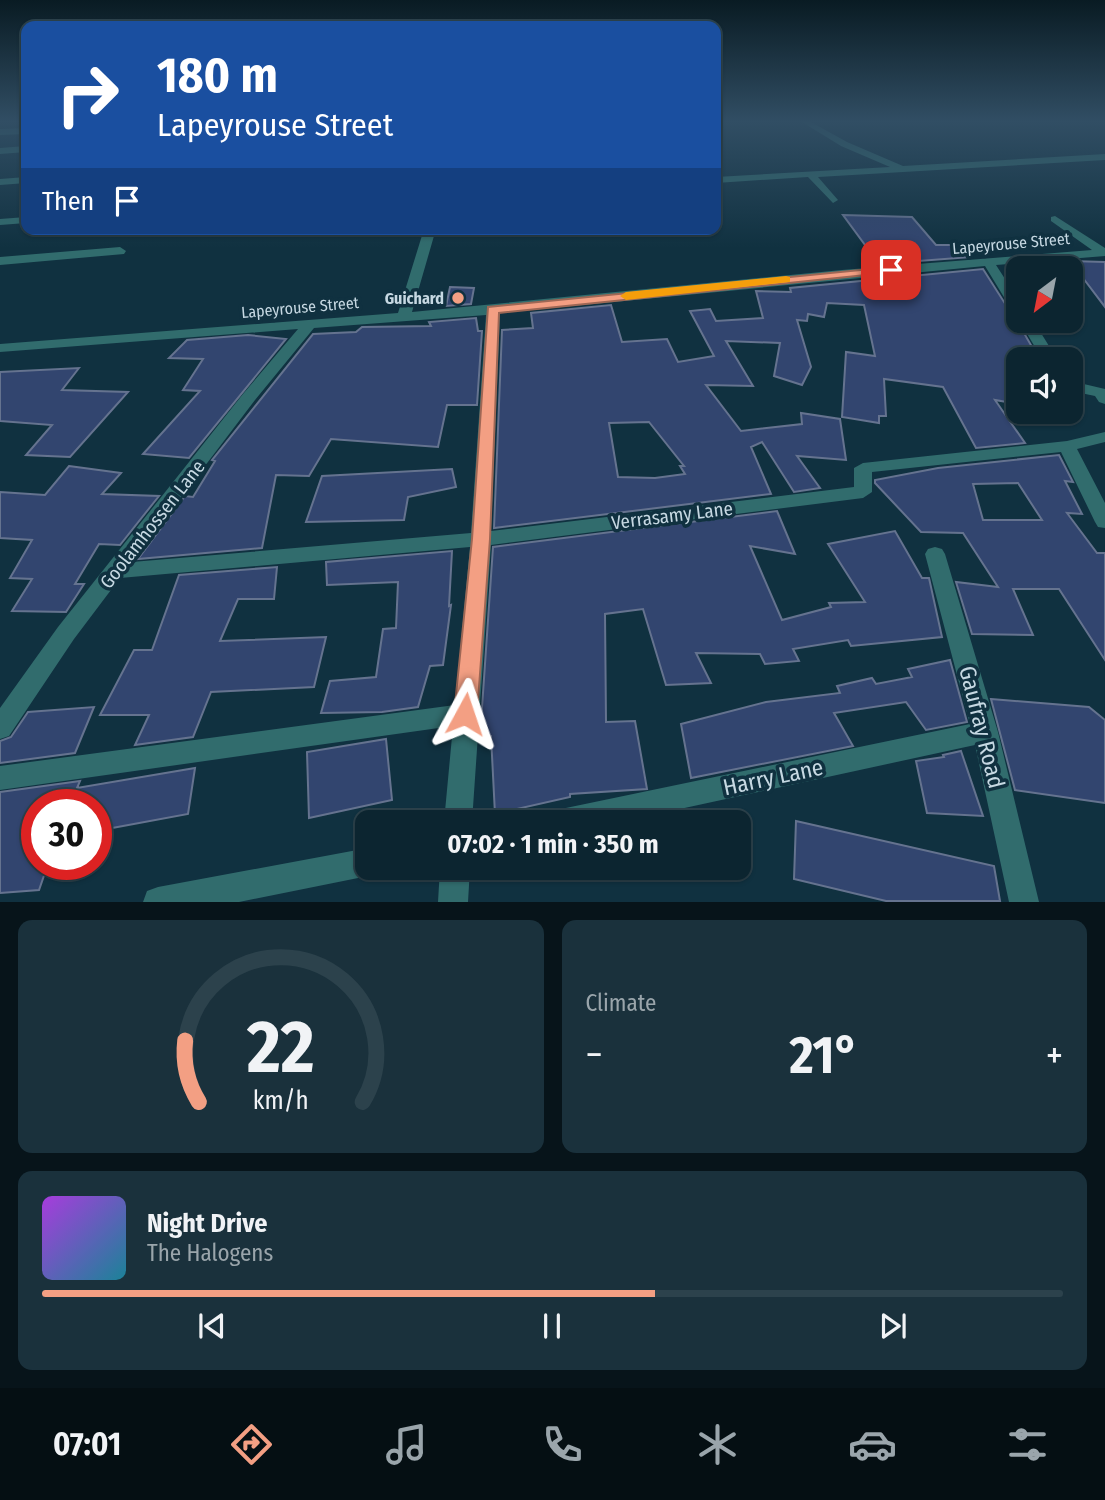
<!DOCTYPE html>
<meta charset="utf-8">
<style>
body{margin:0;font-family:"Fira Sans Condensed",sans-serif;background:#1a313c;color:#f1f3f6;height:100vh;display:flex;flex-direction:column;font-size:26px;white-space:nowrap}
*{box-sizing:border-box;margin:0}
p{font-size:23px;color:#9aa5ab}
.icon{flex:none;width:38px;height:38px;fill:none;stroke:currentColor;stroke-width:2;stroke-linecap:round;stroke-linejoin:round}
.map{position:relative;height:902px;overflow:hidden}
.sheet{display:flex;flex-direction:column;gap:18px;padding:18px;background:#07141a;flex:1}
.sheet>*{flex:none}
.banner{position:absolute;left:21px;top:21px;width:700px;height:214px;border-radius:14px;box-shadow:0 2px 5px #0004,0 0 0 2px #2c424c;background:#1a4fa0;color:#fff;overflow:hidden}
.needle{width:46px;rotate:212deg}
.buttons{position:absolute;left:1006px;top:256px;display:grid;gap:14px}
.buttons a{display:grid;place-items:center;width:77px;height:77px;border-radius:14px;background:#0c2530;box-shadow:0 2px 5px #0004,0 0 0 2px #2c424c;font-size:35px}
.speed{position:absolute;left:21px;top:789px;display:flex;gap:14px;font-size:35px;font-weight:700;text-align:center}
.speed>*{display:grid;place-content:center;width:91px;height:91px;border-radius:50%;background:#0c2530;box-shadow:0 2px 5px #0004,0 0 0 2px #2c424c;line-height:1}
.speed .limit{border:10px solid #d22;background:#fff;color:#111}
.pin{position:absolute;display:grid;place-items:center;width:60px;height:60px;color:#fff;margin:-30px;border-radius:14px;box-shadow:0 4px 10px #0006}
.me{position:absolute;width:77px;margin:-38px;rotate:5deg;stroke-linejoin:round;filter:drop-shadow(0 0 5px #0008)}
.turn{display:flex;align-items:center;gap:24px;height:147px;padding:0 21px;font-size:32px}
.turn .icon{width:91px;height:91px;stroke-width:2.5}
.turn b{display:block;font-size:49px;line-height:60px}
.then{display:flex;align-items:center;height:66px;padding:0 21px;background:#0003;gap:14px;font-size:26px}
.big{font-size:52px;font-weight:700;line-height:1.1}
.sheet .widget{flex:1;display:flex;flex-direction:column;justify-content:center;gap:10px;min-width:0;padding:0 24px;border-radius:14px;background:#1a313c}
.sheet .dial{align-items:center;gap:0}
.dial svg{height:182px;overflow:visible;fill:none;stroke:#2c424c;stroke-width:7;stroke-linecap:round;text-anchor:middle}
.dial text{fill:#f1f3f6;stroke:none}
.song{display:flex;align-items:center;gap:21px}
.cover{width:84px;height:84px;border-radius:10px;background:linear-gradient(135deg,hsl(280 70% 55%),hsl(190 70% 35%))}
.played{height:7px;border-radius:4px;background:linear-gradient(90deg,#f39f83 60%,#2c424c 60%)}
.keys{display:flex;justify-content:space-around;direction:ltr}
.heat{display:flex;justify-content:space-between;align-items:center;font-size:38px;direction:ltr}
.sheet .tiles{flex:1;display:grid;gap:18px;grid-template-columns:1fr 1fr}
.widget:last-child{grid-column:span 2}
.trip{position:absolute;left:355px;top:810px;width:396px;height:70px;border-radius:14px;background:#0c2530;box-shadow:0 2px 5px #0004,0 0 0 2px #2c424c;font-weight:700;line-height:70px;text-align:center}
.dock{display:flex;height:112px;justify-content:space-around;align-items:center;background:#050f13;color:#9aa5ab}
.dock .icon{width:49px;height:49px}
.dock .active{color:#f39f83}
.dock b{font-size:32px;color:#f1f3f6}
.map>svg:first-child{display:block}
</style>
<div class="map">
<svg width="1105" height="902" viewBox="0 0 1105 902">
<rect width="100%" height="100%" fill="#103140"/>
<path fill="#32456f" stroke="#65738f" stroke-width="2" fill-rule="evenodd" d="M843,215L912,217L936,245H953V254L971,257L879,264Z
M1071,261L1105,262V307L1083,278Z
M983,269L1011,313L1018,315L1017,321L1039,359H1018V404L995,400L1025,443L976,448L943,387L884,379L886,416H879V423L842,417L846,352L875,356L864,305L827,303L824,317L808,314L807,321L797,320L811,367L802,385L774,376L780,343L726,341L753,386L706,385L741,431L802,424L801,413L840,419L846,460L797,456L820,488L794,492L762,442L751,447L771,494L494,528L502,330L533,328L531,313L611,305L622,342L667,339L678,362L714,356L690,311L710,309L716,321L763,318L756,291L791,292L790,288ZM649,422L684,466H680L685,474L655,478L618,477L609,423Z
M450,287L474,288L471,304L446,306Z
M476,318L478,331H482L477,405H447L438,447L331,439L309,476L276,475L262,548L138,559L185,496L193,497L215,461L212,460L313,334L356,332L362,327L431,326L429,322Z
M248,335L286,339L189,458L143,454L200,391L183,390L203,359L169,358L187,340Z
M79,368L62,390L128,392L70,457L26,455L52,425L0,421V372Z
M1059,455L1073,482L1065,481L1082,514L1067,513L1097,553H1105V660L1059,589H1013L1033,635L972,634L956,582L998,587L963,533L921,532L875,483V480L938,468ZM1018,483L1042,520H983L973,484Z
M69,466L121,473L102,494L159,496L120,545L99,544L75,584H84L66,612L12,611L32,579L10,578L32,540L0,538V492L45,495Z
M452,469L456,487L408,497L404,520L306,522L322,476Z
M777,511L795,554L750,546L782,620L831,607L829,603L865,602L828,544L895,531L922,578H929L942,637L851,646L848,640L793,649L799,661L765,664L760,654L696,653L711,683L666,685L643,609L605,614L606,722L635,721L647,789L570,794V797L495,814L491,736L480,737L493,547Z
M452,551L449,606L451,605L443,665L430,666L418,707L382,712L321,713L330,681L376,677L383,629L396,628L398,582L327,585L326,562Z
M277,567L274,599H238L220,641L326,637L314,687L211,692L193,737L135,745L149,715H100L134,650H152L179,575Z
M950,660L967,722L926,730L906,702L834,713L853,746L691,778L681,724L766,702L840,693L837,686L872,678L876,684L912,677L908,669Z
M991,699L1089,707L1105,720V803L1015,790Z
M94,707L75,753L0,763V741L11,737L28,712Z
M386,739L392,800L309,818L307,752Z
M961,751L983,816L927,813L916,761L944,757L943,755Z
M195,768L188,814L96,831V805H37V864H48L39,890L0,893V792L80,781L77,788Z
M796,821L994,866L1000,901H886L794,879Z"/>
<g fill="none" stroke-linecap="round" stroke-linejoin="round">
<path fill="#316c6d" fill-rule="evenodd" d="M802,122H811L847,142L903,166L1105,154V160L818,177L838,200L833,203L808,177L716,183V177L890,167L841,146Z
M26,128V134L0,135V129Z
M26,146V152L0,154V148Z
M26,177V183L0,185V179Z
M1055,216L1105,248V256L996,265L1018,299V313L1013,312L985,266L500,313L491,531L854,487V468L863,463L1067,441L1105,432V442L1077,449L1105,503V528L1098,527L1095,522L1061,452L872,472V492L863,498L491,545L472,822H444L453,726L0,790V766L455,705L470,547L120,578L74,639L9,736L0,739V708L58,627L243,394L298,329L0,352V344L398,313L424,229H436L412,312L842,270L1092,250L1051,221V217ZM486,315L471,533L132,562L255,400L314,328Z
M26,217V223L0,225V219Z
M120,247L126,251L124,254L0,265V257Z
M1019,320H1033L1057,359H1042Z
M1071,381L1105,389V404L1099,402L1095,396L1071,391Z
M935,547L942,549L945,554L998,732L1039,902H1009L975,745L620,822H547L551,813L561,809L970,724L925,554L928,549Z
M368,848V868H380L378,872L368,876L239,902H143L147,891L158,887Z
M440,868H470L468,902H438Z"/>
</g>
<linearGradient id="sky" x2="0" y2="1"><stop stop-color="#091b23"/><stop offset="0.49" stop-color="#314e64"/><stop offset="1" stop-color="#314e64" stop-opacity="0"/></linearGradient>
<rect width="1105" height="248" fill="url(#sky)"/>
<path fill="#f39f83" stroke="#9e6755" stroke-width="2" d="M891,267L897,270L895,272L499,313L490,539L477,714L473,721L465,724L457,721L454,714L472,539L488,307Z"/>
<path fill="#f59e0b" d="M786,276L790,277V282L626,300L620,296L626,292Z"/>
<circle fill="#f39f83" stroke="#103140" stroke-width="2.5" cx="458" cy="298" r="7"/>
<g text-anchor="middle" stroke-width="7" stroke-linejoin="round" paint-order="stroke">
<g font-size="16" fill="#c6d8e2" stroke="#103140">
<text transform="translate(1011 243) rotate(-5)" y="6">Lapeyrouse Street</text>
<text transform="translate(300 307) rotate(-5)" y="6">Lapeyrouse Street</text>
</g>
<g font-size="16" font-weight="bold" fill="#c6d8e2" stroke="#103140" text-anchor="end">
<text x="444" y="304">Guichard</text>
</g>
<g font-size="19" fill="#c6d8e2" stroke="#103140">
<text transform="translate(672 515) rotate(-7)" y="7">Verrasamy Lane</text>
<text transform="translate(152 524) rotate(-52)" y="7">Goolamhossen Lane</text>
</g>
<g font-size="23" fill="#c6d8e2" stroke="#103140">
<text transform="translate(982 727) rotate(76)" y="8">Gaufray Road</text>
<text transform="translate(773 777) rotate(-12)" y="8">Harry Lane</text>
</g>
</g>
</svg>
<div class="buttons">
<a><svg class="needle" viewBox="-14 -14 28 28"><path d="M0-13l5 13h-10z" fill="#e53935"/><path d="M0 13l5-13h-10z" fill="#9aa5ab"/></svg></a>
<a><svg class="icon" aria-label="sound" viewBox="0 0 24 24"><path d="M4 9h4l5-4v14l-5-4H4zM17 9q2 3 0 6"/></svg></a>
</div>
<div class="speed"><div class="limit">30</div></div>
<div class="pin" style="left:891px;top:270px;background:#d93025"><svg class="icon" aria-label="arrive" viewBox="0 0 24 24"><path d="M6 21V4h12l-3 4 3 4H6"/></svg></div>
<svg class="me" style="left:465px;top:714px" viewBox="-20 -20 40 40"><path d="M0-17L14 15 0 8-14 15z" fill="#f39f83" stroke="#fff" stroke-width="4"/></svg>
<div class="trip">07:02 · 1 min · 350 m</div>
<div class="banner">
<div class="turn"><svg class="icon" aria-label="right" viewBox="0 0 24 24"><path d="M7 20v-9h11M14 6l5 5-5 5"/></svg><div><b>180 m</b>Lapeyrouse Street</div></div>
<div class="then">Then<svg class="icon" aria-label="arrive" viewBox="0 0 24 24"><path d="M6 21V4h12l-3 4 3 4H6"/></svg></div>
</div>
</div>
<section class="sheet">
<div class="tiles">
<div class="widget dial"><svg viewBox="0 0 100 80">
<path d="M14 69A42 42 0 1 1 86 69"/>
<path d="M14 69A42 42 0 0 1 8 42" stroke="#f39f83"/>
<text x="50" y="56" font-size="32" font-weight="700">22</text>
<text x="50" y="72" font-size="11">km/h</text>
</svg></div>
<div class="widget"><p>Climate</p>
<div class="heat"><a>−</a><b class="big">21°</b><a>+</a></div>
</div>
<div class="widget">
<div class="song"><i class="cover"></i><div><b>Night Drive</b><p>The Halogens</p></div></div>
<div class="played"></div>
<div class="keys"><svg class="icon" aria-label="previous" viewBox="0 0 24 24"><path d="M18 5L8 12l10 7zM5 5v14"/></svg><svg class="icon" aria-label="pause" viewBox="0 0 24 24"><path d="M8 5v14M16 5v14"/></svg><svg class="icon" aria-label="next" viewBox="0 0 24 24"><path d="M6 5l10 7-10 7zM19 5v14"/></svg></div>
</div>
</div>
</section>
<nav class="dock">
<b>07:01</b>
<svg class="icon active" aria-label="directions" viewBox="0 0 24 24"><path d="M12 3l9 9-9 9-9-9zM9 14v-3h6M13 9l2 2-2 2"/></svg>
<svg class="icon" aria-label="music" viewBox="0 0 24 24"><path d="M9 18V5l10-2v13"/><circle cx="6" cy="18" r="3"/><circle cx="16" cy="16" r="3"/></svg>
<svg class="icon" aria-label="phone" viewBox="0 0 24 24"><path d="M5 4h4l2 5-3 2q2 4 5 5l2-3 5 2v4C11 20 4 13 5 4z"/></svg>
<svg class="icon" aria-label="climate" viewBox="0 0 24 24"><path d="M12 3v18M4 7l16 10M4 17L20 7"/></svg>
<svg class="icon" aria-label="car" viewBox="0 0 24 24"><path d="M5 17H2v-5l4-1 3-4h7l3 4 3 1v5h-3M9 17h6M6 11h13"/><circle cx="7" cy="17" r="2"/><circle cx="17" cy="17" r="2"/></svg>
<svg class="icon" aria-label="filters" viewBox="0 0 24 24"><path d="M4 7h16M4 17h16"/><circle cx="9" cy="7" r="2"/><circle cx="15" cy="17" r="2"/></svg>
</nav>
